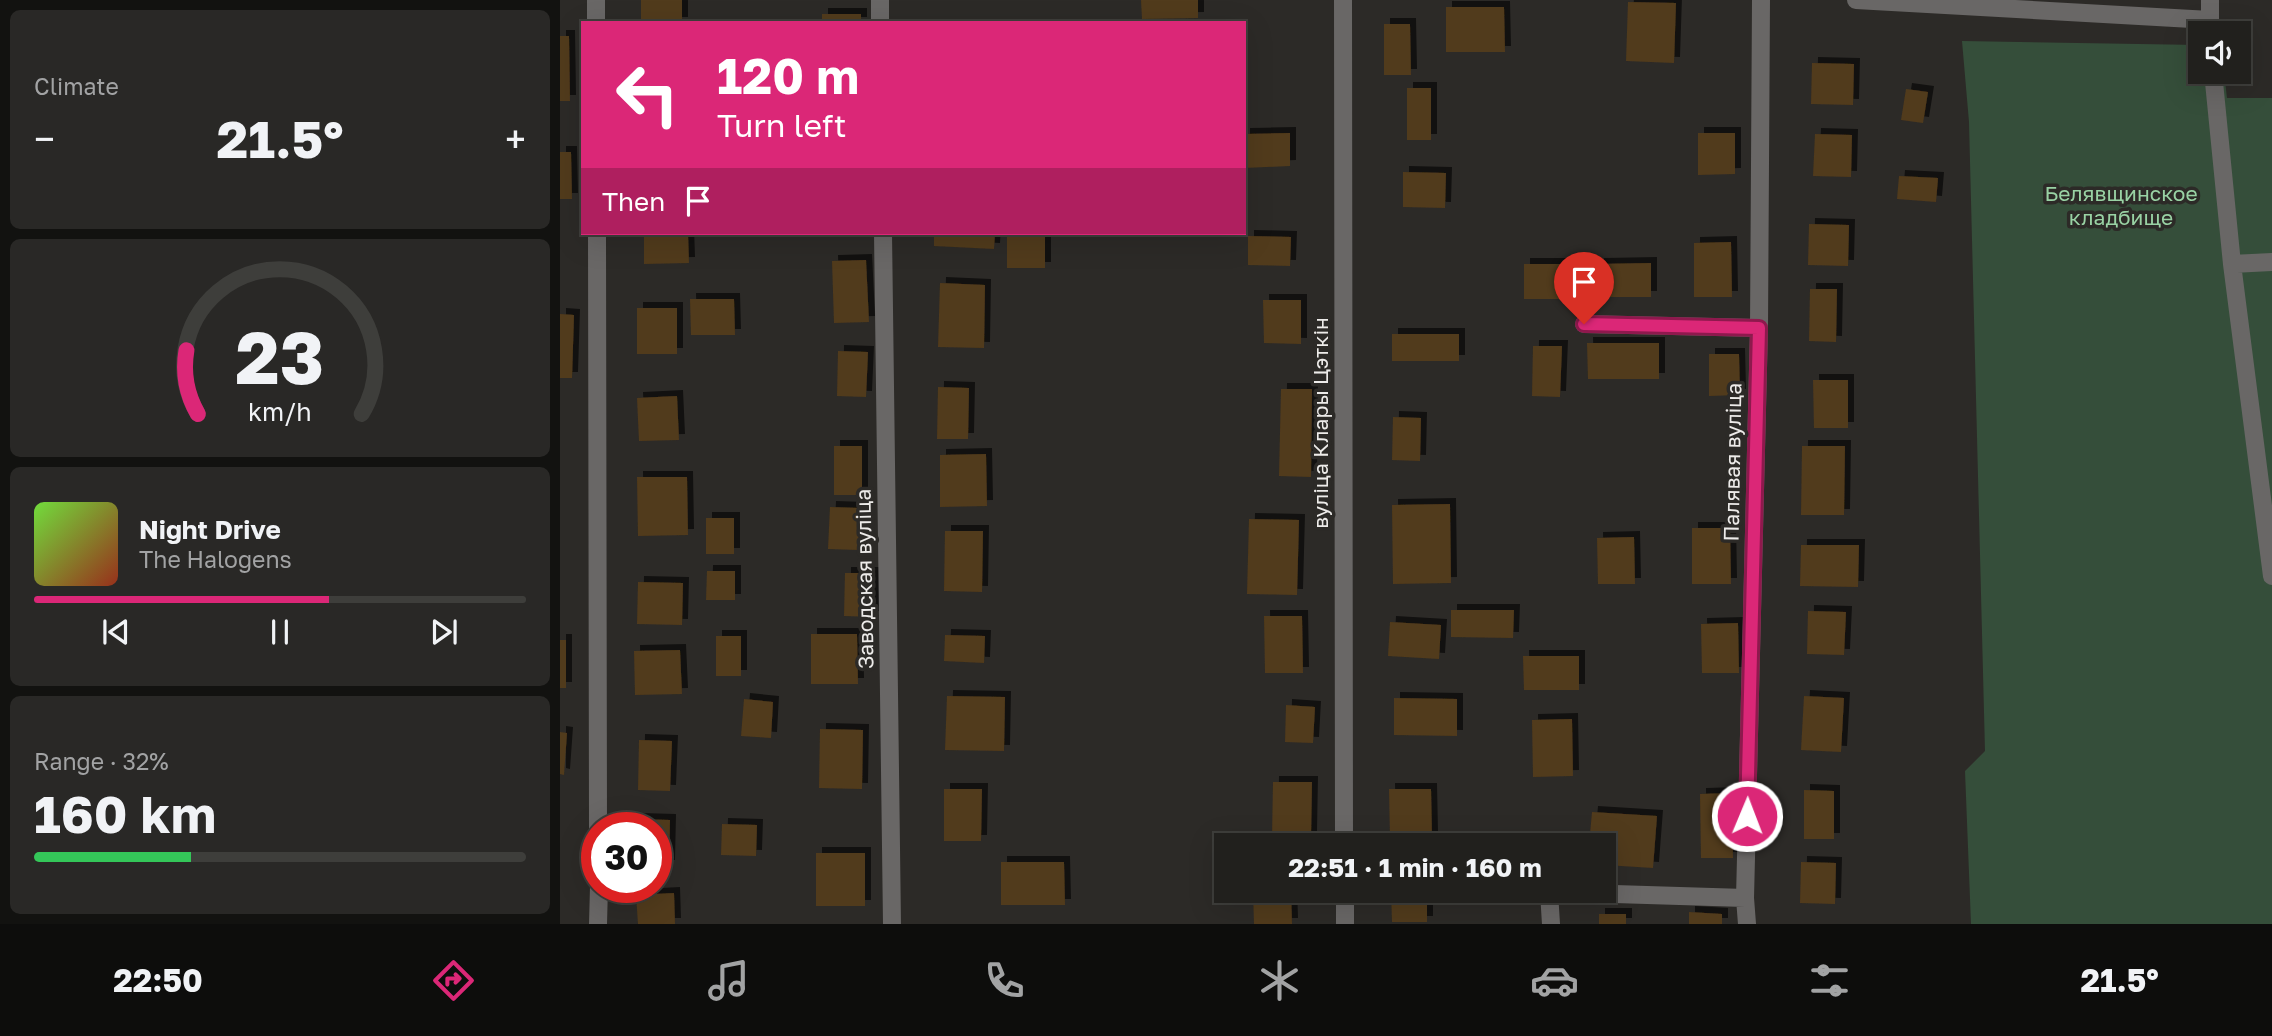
<!DOCTYPE html>
<meta charset="utf-8">
<style>
body{margin:0;font-family:"Golos Text",sans-serif;background:#292826;color:#f1f3f6;height:100vh;display:flex;flex-direction:column;font-size:26px;white-space:nowrap}
*{box-sizing:border-box;margin:0}
p{font-size:23px;color:#a2a3a4}
.icon{flex:none;width:38px;height:38px;fill:none;stroke:currentColor;stroke-width:2;stroke-linecap:round;stroke-linejoin:round}
.map{position:relative;flex:1;overflow:hidden}
.sheet{display:flex;flex-direction:column;gap:10px;padding:10px;background:#121210;width:560px}
.sheet>*{flex:none}
.top-card{position:absolute;left:21px;top:21px;width:665px;height:214px;border-radius:0px;box-shadow:0 7px 28px #0002,0 0 0 2px #3e3e3b;background:#db2777;color:#fff;overflow:hidden}
.controls{position:absolute;left:1628px;top:21px;display:grid;gap:14px}
.controls a{display:grid;place-items:center;width:63px;height:63px;border-radius:0px;background:#21201d;box-shadow:0 7px 28px #0002,0 0 0 2px #3e3e3b;font-size:35px}
.speed{position:absolute;left:21px;top:812px;display:flex;gap:14px;font-size:35px;font-weight:700;text-align:center}
.speed>*{display:grid;place-content:center;width:91px;height:91px;border-radius:50%;background:#21201d;box-shadow:0 7px 28px #0002,0 0 0 2px #3e3e3b;line-height:1}
.speed .limit{border:10px solid #d22;background:#fff;color:#111}
.pin{position:absolute;display:grid;place-items:center;width:60px;height:60px;color:#fff;margin:-72px -30px;border-radius:50% 50% 50% 0;rotate:-45deg;box-shadow:0 0 7px #0007}
.pin .icon{rotate:45deg}
.me{position:absolute;width:77px;margin:-38px;rotate:1deg;stroke-linejoin:round;filter:drop-shadow(0 0 5px #0008)}
.turn{display:flex;align-items:center;gap:24px;height:147px;padding:0 21px;font-size:32px}
.turn .icon{width:91px;height:91px;stroke-width:2.5}
.turn b{display:block;font-size:49px;line-height:60px}
.then{display:flex;align-items:center;height:66px;padding:0 21px;background:#0003;gap:14px;font-size:26px}
.big{font-size:52px;font-weight:700;line-height:1.1}
.sheet .widget{flex:1;display:flex;flex-direction:column;justify-content:center;gap:10px;min-width:0;padding:0 24px;border-radius:10px;background:#292826}
.sheet .dial{align-items:center;gap:0}
.dial svg{height:182px;overflow:visible;fill:none;stroke:#3e3e3b;stroke-width:7;stroke-linecap:round;text-anchor:middle}
.dial text{fill:#f1f3f6;stroke:none}
.song{display:flex;align-items:center;gap:21px}
.cover{width:84px;height:84px;border-radius:10px;background:linear-gradient(135deg,hsl(100 70% 55%),hsl(10 70% 35%))}
.played{height:7px;border-radius:4px;background:linear-gradient(90deg,#db2777 60%,#3e3e3b 60%)}
.keys{display:flex;justify-content:space-around;direction:ltr}
.heat{display:flex;justify-content:space-between;align-items:center;font-size:38px;direction:ltr}
.charge{height:10px;border-radius:5px;background:linear-gradient(90deg,#34c759 32%,#3e3e3b 0)}
.trip{position:absolute;left:654px;top:833px;width:402px;height:70px;border-radius:0px;background:#21201d;box-shadow:0 7px 28px #0002,0 0 0 2px #3e3e3b;font-weight:700;line-height:70px;text-align:center}
.menu{display:flex;height:112px;justify-content:space-around;align-items:center;background:#0d0d0c;color:#a2a3a4}
.menu .icon{width:49px;height:49px}
.menu .current{color:#db2777}
.menu b{font-size:32px;color:#f1f3f6}
main{display:flex;flex:1;min-height:0}
.map>svg:first-child{display:block}
</style>
<main>
<section class="sheet">
<div class="widget"><p>Climate</p>
<div class="heat"><a>−</a><b class="big">21.5°</b><a>+</a></div>
</div>
<div class="widget dial"><svg viewBox="0 0 100 80">
<path d="M14 69A42 42 0 1 1 86 69"/>
<path d="M14 69A42 42 0 0 1 9 41" stroke="#db2777"/>
<text x="50" y="56" font-size="32" font-weight="700">23</text>
<text x="50" y="72" font-size="11">km/h</text>
</svg></div>
<div class="widget">
<div class="song"><i class="cover"></i><div><b>Night Drive</b><p>The Halogens</p></div></div>
<div class="played"></div>
<div class="keys"><svg class="icon" aria-label="previous" viewBox="0 0 24 24"><path d="M18 5L8 12l10 7zM5 5v14"/></svg><svg class="icon" aria-label="pause" viewBox="0 0 24 24"><path d="M8 5v14M16 5v14"/></svg><svg class="icon" aria-label="next" viewBox="0 0 24 24"><path d="M6 5l10 7-10 7zM19 5v14"/></svg></div>
</div>
<div class="widget"><p>Range · 32%</p><b class="big">160 km</b><div class="charge"></div></div>
</section>
<div class="map">
<svg width="1712" height="924" viewBox="0 0 1712 924">
<defs>
<filter id="shadow"><feDropShadow dx="6" dy="-6" stdDeviation="0" flood-color="#0009"/></filter>
</defs>
<rect width="100%" height="100%" fill="#2c2a27"/>
<path fill="#354e3a" d="M1402,41L1640,45V72H1664L1667,98H1712V924H1411L1405,771L1425,751L1409,122Z"/>
<path fill="#513a1b" filter="url(#shadow)" d="M81,0H122V23H81Z
M581,0H638V18L582,19Z
M1068,2L1116,3L1114,63L1066,61Z
M886,7H944L945,52H886Z
M262,14H301V23H262Z
M824,24H850L851,75H824Z
M0,36H9L10,101H0Z
M1252,63L1294,64L1293,105L1251,104Z
M847,88H871V140H847Z
M1346,89L1368,92L1363,123L1341,120Z
M730,133V166L684,168V134Z
M1138,133H1175V174L1138,175Z
M1255,134L1292,135L1291,177L1253,176Z
M0,152H11L12,199H0Z
M843,172L886,173L885,208L843,207Z
M1339,176L1378,178L1376,202L1337,199Z
M1249,224L1289,225L1288,266L1248,265Z
M84,233H128L129,263L84,264Z
M374,233H435L434,249L374,246Z
M447,233H485V268H447Z
M688,236L731,237L730,266L688,265Z
M1171,242L1172,297H1134V243Z
M306,260L309,322L274,323L272,261Z
M1091,263V297H1039L1038,264Z
M964,264H1014L1015,299H964Z
M380,283L425,285L424,348L378,347Z
M1250,289H1277L1276,342L1249,341Z
M130,299H174L175,335H131Z
M703,300H741V344L704,343Z
M77,308H117V354H77Z
M0,314L14,315L12,378H0Z
M832,334H899V361H832Z
M1027,343H1099V379H1028Z
M973,346H1002L1000,397L972,396Z
M278,351L308,352L306,397L277,396Z
M1149,354H1179L1180,395L1149,396Z
M1253,380H1288V428H1254Z
M378,387L409,388L408,439H377Z
M721,389H752L751,477L719,476Z
M117,396L119,440L79,441L77,398Z
M833,417L861,418L860,461L832,460Z
M274,446H302V495H274Z
M1242,446H1285L1284,515H1241Z
M426,454L427,506L380,507V455Z
M77,477H127L128,535L78,536Z
M890,504L891,583L833,584L832,505Z
M270,507L300,508L298,550L268,549Z
M146,518H174V554H146Z
M689,519L739,520L737,595L687,594Z
M1132,528H1170L1171,584H1132Z
M385,531H423L422,592L384,591Z
M1074,537L1075,584H1038L1037,538Z
M1241,545H1299L1298,587L1240,586Z
M147,571H175V600H146Z
M285,573H314V617L284,616Z
M78,582L123,583L122,625L77,624Z
M891,610H954L953,638L891,637Z
M1248,611L1286,612L1284,655L1247,654Z
M704,616H742L743,673H705Z
M830,622L881,625L879,659L828,656Z
M1178,623L1179,673H1142L1141,624Z
M251,634H297L298,684H251Z
M385,635L425,636L424,663L384,661Z
M156,636H181V676H156Z
M0,640H6V688H0Z
M120,650L122,694L75,695L74,651Z
M963,656H1019V690H964Z
M387,696L445,697L444,751L385,750Z
M1244,696L1284,698L1281,752L1241,750Z
M834,698L897,699V736L834,735Z
M184,699L213,702L211,738L181,736Z
M726,705L755,707L753,743L725,742Z
M1012,719L1013,776L973,777L972,720Z
M260,729L303,730L302,789L259,788Z
M0,732L7,733L4,775L0,774Z
M79,740L112,741L110,791L78,790Z
M713,782H752L751,837H712Z
M384,789H422L421,841H384Z
M829,789H871L872,838H830Z
M1244,790L1274,791V839H1244Z
M1172,793L1173,858H1141L1140,794Z
M1032,812L1097,816L1093,868L1045,865V845H1029Z
M75,819L110,820L109,866H96V828H75Z
M162,824L197,825L196,856L161,855Z
M256,853H305V906H256Z
M441,862H504L505,905H441Z
M1241,862L1276,863L1275,904L1240,903Z
M693,891H731L732,924H694Z
M831,891H867V922H832Z
M114,893L115,924H78L76,895Z
M1129,912L1162,914V924H1129Z
M1039,914H1066V924H1039Z"/>
<g fill="none" stroke-linecap="round" stroke-linejoin="round">
<path stroke="#696766" stroke-width="18" d="M36,0V23
M320,0V23
M783,0L784,845
M1296,0L1650,20
M1650,33V0
M1653,72L1672,264L1712,576
M37,233L38,828
M323,233L332,924
M1672,264L1712,262
M1024,324L1199,328
M785,891V924
M38,924L39,887
M991,924L989,892L1185,898
M1187,924L1185,898L1199,328L1201,0"/>
</g>
<g fill="none" stroke-linecap="round" stroke-linejoin="round">
<defs>
<path id="route" d="M1024,324L1199,328L1187,816"/>
</defs>
<use href="#route" stroke="#8e194d" stroke-width="18"/>
<use href="#route" stroke="#db2777" stroke-width="12"/>
</g>
<g text-anchor="middle" stroke-width="7" stroke-linejoin="round" paint-order="stroke">
<g font-size="21" fill="#99d2a4" stroke="#2c2a27">
<text x="1561" y="201">Белявщинское<tspan x="1561" dy="24">кладбище</tspan></text>
</g>
<g font-size="21" fill="#edebe9" stroke="#2c2a27">
<text transform="translate(761 423) rotate(-90)" y="7">вуліца Клары Цэткін</text>
<text transform="translate(1173 462) rotate(-89)" y="7">Палявая вуліца</text>
<text transform="translate(305 579) rotate(-91)" y="7">Заводская вуліца</text>
</g>
</g>
</svg>
<div class="controls">
<a><svg class="icon" aria-label="sound" viewBox="0 0 24 24"><path d="M4 9h4l5-4v14l-5-4H4zM17 9q2 3 0 6"/></svg></a>
</div>
<div class="speed"><div class="limit">30</div></div>
<div class="pin" style="left:1024px;top:324px;background:#d93025"><svg class="icon" aria-label="arrive" viewBox="0 0 24 24"><path d="M6 21V4h12l-3 4 3 4H6"/></svg></div>
<svg class="me" style="left:1187px;top:816px" viewBox="-20 -20 40 40"><circle r="17" fill="#db2777" stroke="#fff" stroke-width="3"/><path d="M0-11L8 9 0 5-8 9z" fill="#fff"/></svg>
<div class="trip">22:51 · 1 min · 160 m</div>
<div class="top-card">
<div class="turn"><svg class="icon" aria-label="left" viewBox="0 0 24 24"><path d="M17 20v-9H6M10 6l-5 5 5 5"/></svg><div><b>120 m</b>Turn left</div></div>
<div class="then">Then<svg class="icon" aria-label="arrive" viewBox="0 0 24 24"><path d="M6 21V4h12l-3 4 3 4H6"/></svg></div>
</div>
</div>
</main>
<nav class="menu">
<b>22:50</b>
<svg class="icon current" aria-label="directions" viewBox="0 0 24 24"><path d="M12 3l9 9-9 9-9-9zM9 14v-3h6M13 9l2 2-2 2"/></svg>
<svg class="icon" aria-label="music" viewBox="0 0 24 24"><path d="M9 18V5l10-2v13"/><circle cx="6" cy="18" r="3"/><circle cx="16" cy="16" r="3"/></svg>
<svg class="icon" aria-label="phone" viewBox="0 0 24 24"><path d="M5 4h4l2 5-3 2q2 4 5 5l2-3 5 2v4C11 20 4 13 5 4z"/></svg>
<svg class="icon" aria-label="climate" viewBox="0 0 24 24"><path d="M12 3v18M4 7l16 10M4 17L20 7"/></svg>
<svg class="icon" aria-label="car" viewBox="0 0 24 24"><path d="M5 17H2v-5l4-1 3-4h7l3 4 3 1v5h-3M9 17h6M6 11h13"/><circle cx="7" cy="17" r="2"/><circle cx="17" cy="17" r="2"/></svg>
<svg class="icon" aria-label="filters" viewBox="0 0 24 24"><path d="M4 7h16M4 17h16"/><circle cx="9" cy="7" r="2"/><circle cx="15" cy="17" r="2"/></svg>
<b>21.5°</b>
</nav>
